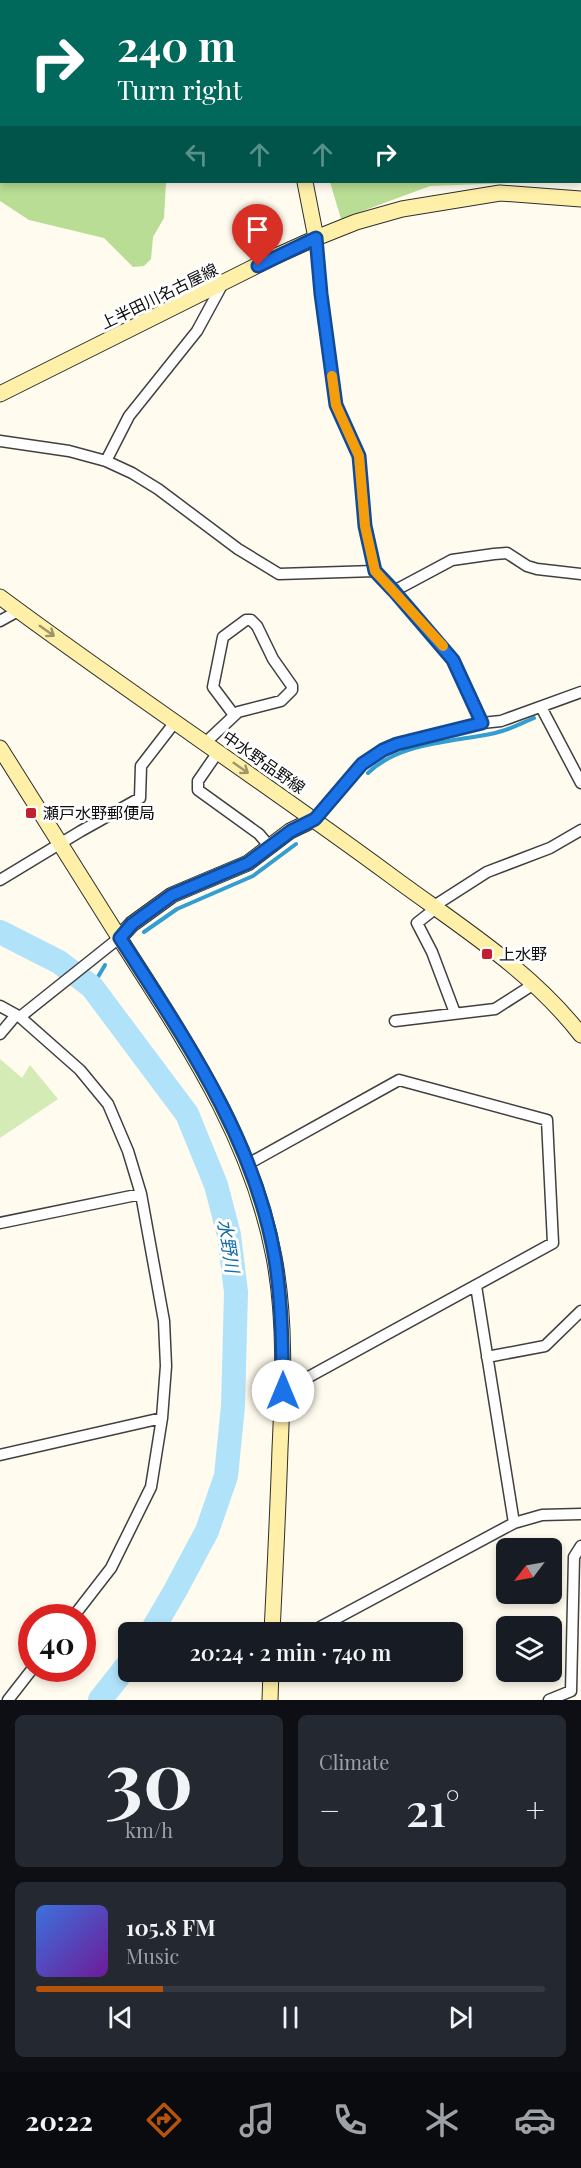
<!DOCTYPE html>
<meta charset="utf-8">
<style>
body{margin:0;font-family:"Playfair Display","Noto Sans JP",serif;background:#242831;color:#f1f3f6;height:100vh;display:flex;flex-direction:column;font-size:22px;white-space:nowrap}
*{box-sizing:border-box;margin:0}
p{font-size:20px;color:#9ea1a6}
.icon{flex:none;width:33px;height:33px;fill:none;stroke:currentColor;stroke-width:2;stroke-linecap:round;stroke-linejoin:round}
.map{position:relative;height:1700px;overflow:hidden}
.drawer{display:flex;flex-direction:column;gap:15px;padding:15px;background:#0d0f14;flex:1}
.drawer>*{flex:none}
.banner{position:absolute;left:0px;top:0px;width:582px;height:183px;box-shadow:0 3px 9px #0003;background:#00695c;color:#fff;overflow:hidden}
.needle{width:39px;rotate:238deg}
.controls{position:absolute;left:496px;top:1538px;display:grid;gap:12px}
.controls a{display:grid;place-items:center;width:66px;height:66px;border-radius:9px;background:#171b24;box-shadow:0 3px 9px #0003;font-size:30px}
.speed{position:absolute;left:18px;top:1604px;display:flex;gap:12px;font-size:30px;font-weight:700;text-align:center}
.speed>*{display:grid;place-content:center;width:78px;height:78px;border-radius:50%;background:#171b24;box-shadow:0 3px 9px #0003;line-height:1}
.speed .limit{border:9px solid #d22;background:#fff;color:#111}
.pin{position:absolute;display:grid;place-items:center;width:51px;height:51px;color:#fff;margin:-62px -26px;border-radius:50% 50% 50% 0;rotate:-45deg;box-shadow:0 0 6px #0007}
.pin .icon{rotate:45deg}
.me{position:absolute;width:66px;margin:-33px;rotate:0deg;stroke-linejoin:round;filter:drop-shadow(0 0 4px #0008)}
.turn{display:flex;align-items:center;gap:21px;height:126px;padding:0 18px;font-size:27px}
.turn .icon{width:78px;height:78px;stroke-width:2.5}
.turn b{display:block;font-size:42px;line-height:51px}
.lanes{display:flex;align-items:center;height:57px;padding:0 18px;background:#0003;justify-content:center;gap:30px;direction:ltr}
.lanes .off{opacity:.35}
.big{font-size:45px;font-weight:600;line-height:1.1}
.drawer .tile{flex:1;display:flex;flex-direction:column;justify-content:center;gap:9px;min-width:0;padding:0 21px;border-radius:9px;background:#242831}
.drawer .dial{align-items:center;gap:0}
.dial b{font-size:78px;line-height:1}
.song{display:flex;align-items:center;gap:18px}
.cover{width:72px;height:72px;border-radius:9px;background:linear-gradient(135deg,hsl(220 70% 55%),hsl(280 70% 35%))}
.played{height:6px;border-radius:3px;background:linear-gradient(90deg,#b45309 25%,#363941 25%)}
.keys{display:flex;justify-content:space-around;direction:ltr}
.heat{display:flex;justify-content:space-between;align-items:center;font-size:33px;direction:ltr}
.drawer .tiles{flex:1;display:grid;gap:15px;grid-template-columns:1fr 1fr}
.tile:last-child{grid-column:span 2}
.trip{position:absolute;left:118px;top:1622px;width:345px;height:60px;border-radius:9px;background:#171b24;box-shadow:0 3px 9px #0003;font-weight:600;line-height:60px;text-align:center}
.tabs{display:flex;height:96px;justify-content:space-around;align-items:center;background:#090b0e;color:#9ea1a6}
.tabs .icon{width:42px;height:42px}
.tabs .active{color:#b45309}
.tabs b{font-size:27px;color:#f1f3f6}
.map>svg:first-child{display:block}
</style>
<div class="map">
<svg width="581" height="1700" viewBox="0 0 581 1700">
<rect width="100%" height="100%" fill="#fffbee"/>
<path fill="#d5ebb6" d="M0,1059L22,1078L30,1065L58,1099L0,1138Z"/>
<path fill="#b9dd94" d="M0,173L2,182H166L164,218L153,237L151,259L144,266L133,267L104,238L29,220L0,201Z
M330,182H536L430,186L341,219Z"/>
<g fill="none" stroke-linecap="round" stroke-linejoin="round">
<path stroke="#349ed3" stroke-width="4" d="M368,773C400,742 454,742 495,733C509,730 522,723 534,718
M144,932L177,909L253,876L296,844
M92,987L105,965"/>
<path stroke="#b0e2f9" stroke-width="24" d="M0,932L59,962L92,987L187,1114L216,1185L229,1235L236,1292L233,1406L226,1476L207,1531L175,1591L151,1632
M100,1700L129,1663"/>
<defs>
<path id="street" d="M316,238L321,294L336,405L359,456L365,526L375,571L394,591L453,660L482,723
M0,441L69,451L106,461L132,473L158,489L238,549L279,574L375,571
M106,461L129,416L197,331L222,285
M394,591L452,560L494,554L507,553L527,566L537,569L581,574
M0,621L18,611
M541,707L581,783
M205,743L238,712L281,701L292,690V686L273,659L257,626L251,620H246L223,637L213,687L234,715
M218,752L198,781V790L259,834L270,847
M315,819L362,764L383,750L397,744L482,723L501,721L581,692
M0,880L81,831L140,798L141,766L175,722
M0,1006L20,1017L80,1070L108,1104L128,1151L141,1194L164,1321L166,1366L162,1418L151,1487L111,1568L73,1617
M455,1013L432,952L417,923L431,912L434,906L487,872L550,848L581,830
M20,1017L119,938
M395,1021L495,1009L534,984
M0,1034L16,1015
M248,1164L399,1080L547,1120L553,1243L283,1391
M0,1223L141,1194
M487,1357L545,1346L581,1311
M0,1455L162,1418
M514,1523L542,1515L581,1514
M311,1632L514,1523L476,1286
M8,1700L33,1668
M549,1700L571,1691L574,1557L581,1546"/>
<path id="secondary" d="M273,0L274,2
M305,182L316,238
M0,394L276,256L316,238L356,222L402,209L500,193L581,199
M0,597C128,692 261,780 390,875C456,924 530,969 581,1035
M0,748C40,811 80,876 120,939C185,1041 251,1136 274,1257C286,1320 283,1386 280,1449C278,1510 275,1571 272,1632
M119,938L132,924L172,895L248,863L290,831L315,819
M270,1700L271,1671"/>
</defs>
<use href="#street" stroke="#404040" stroke-width="13"/>
<use href="#secondary" stroke="#2f2f2f" stroke-width="17"/>
<use href="#street" stroke="#fff" stroke-width="10"/>
<use href="#secondary" stroke="#fff0a9" stroke-width="15"/>
</g>
<defs><path id="oneway-shaft" d="M-6 0H5M1.5-3L5.5 0L1.5 3" fill="none" stroke-width="1.6" stroke-linecap="round" stroke-linejoin="round" transform="scale(1.5)"/></defs>
<g stroke="#9e956b">
<use href="#oneway-shaft" transform="translate(47 631) rotate(35)"/>
<use href="#oneway-shaft" transform="translate(241 768) rotate(35)"/>
</g>
<g fill="none" stroke-linecap="round" stroke-linejoin="round">
<defs>
<path id="route" d="M258,266L316,238L321,294L336,405L359,456L365,526L375,571L394,591L453,660L482,723L397,744L383,750L362,764L315,819L291,831L248,863L172,895L132,924L120,938C184,1038 255,1139 275,1259C282,1303 282,1347 283,1391"/>
</defs>
<use href="#route" stroke="#114b97" stroke-width="15"/>
<use href="#route" stroke="#1a73e8" stroke-width="10"/>
<path stroke="#f59e0b" stroke-width="10" d="M332,376L336,405L359,456L365,526L375,571L443,646"/>
</g>
<g fill="#c41f31" stroke="#fff" stroke-width="2">
<rect x="25" y="807" width="12" height="12" rx="3"/>
<rect x="481" y="948" width="12" height="12" rx="3"/>
</g>
<g text-anchor="middle" stroke-width="6" stroke-linejoin="round" paint-order="stroke">
<g font-size="16" fill="#0d0d0d" stroke="#fff">
<text transform="translate(159 296) rotate(-26)" y="6">上半田川名古屋線</text>
<text transform="translate(264 762) rotate(35)" y="6">中水野品野線</text>
</g>
<g font-size="16" fill="#0d0d0d" stroke="#fff" text-anchor="start">
<text x="43" y="819">瀬戸水野郵便局</text>
<text x="499" y="960">上水野</text>
</g>
<g font-size="18" font-style="italic" fill="#116ea5" stroke="#fff">
<text transform="translate(228 1246) rotate(81)" y="6">水野川</text>
</g>
</g>
</svg>
<div class="controls">
<a><svg class="needle" viewBox="-14 -14 28 28"><path d="M0-13l5 13h-10z" fill="#e53935"/><path d="M0 13l5-13h-10z" fill="#9ea1a6"/></svg></a>
<a><svg class="icon" aria-label="layers" viewBox="0 0 24 24"><path d="M12 4l9 5-9 5-9-5zM3 14l9 5 9-5"/></svg></a>
</div>
<div class="speed"><div class="limit">40</div></div>
<div class="pin" style="left:258px;top:266px;background:#d93025"><svg class="icon" aria-label="arrive" viewBox="0 0 24 24"><path d="M6 21V4h12l-3 4 3 4H6"/></svg></div>
<svg class="me" style="left:283px;top:1391px" viewBox="-20 -20 40 40"><circle r="19" fill="#fff"/><path d="M0-13L10 11 0 6-10 11z" fill="#1a73e8"/></svg>
<div class="trip">20:24 · 2 min · 740 m</div>
<div class="banner">
<div class="turn"><svg class="icon" aria-label="right" viewBox="0 0 24 24"><path d="M7 20v-9h11M14 6l5 5-5 5"/></svg><div><b>240 m</b>Turn right</div></div>
<div class="lanes"><svg class="icon off" aria-label="left" viewBox="0 0 24 24"><path d="M17 20v-9H6M10 6l-5 5 5 5"/></svg><svg class="icon off" aria-label="ahead" viewBox="0 0 24 24"><path d="M12 20V5M6 11l6-6 6 6"/></svg><svg class="icon off" aria-label="ahead" viewBox="0 0 24 24"><path d="M12 20V5M6 11l6-6 6 6"/></svg><svg class="icon" aria-label="right" viewBox="0 0 24 24"><path d="M7 20v-9h11M14 6l5 5-5 5"/></svg></div>
</div>
</div>
<section class="drawer">
<div class="tiles">
<div class="tile dial"><b>30</b><p>km/h</p></div>
<div class="tile"><p>Climate</p>
<div class="heat"><a>−</a><b class="big">21°</b><a>+</a></div>
</div>
<div class="tile">
<div class="song"><i class="cover"></i><div><b>105.8 FM</b><p>Music</p></div></div>
<div class="played"></div>
<div class="keys"><svg class="icon" aria-label="previous" viewBox="0 0 24 24"><path d="M18 5L8 12l10 7zM5 5v14"/></svg><svg class="icon" aria-label="pause" viewBox="0 0 24 24"><path d="M8 5v14M16 5v14"/></svg><svg class="icon" aria-label="next" viewBox="0 0 24 24"><path d="M6 5l10 7-10 7zM19 5v14"/></svg></div>
</div>
</div>
</section>
<nav class="tabs">
<b>20:22</b>
<svg class="icon active" aria-label="directions" viewBox="0 0 24 24"><path d="M12 3l9 9-9 9-9-9zM9 14v-3h6M13 9l2 2-2 2"/></svg>
<svg class="icon" aria-label="music" viewBox="0 0 24 24"><path d="M9 18V5l10-2v13"/><circle cx="6" cy="18" r="3"/><circle cx="16" cy="16" r="3"/></svg>
<svg class="icon" aria-label="phone" viewBox="0 0 24 24"><path d="M5 4h4l2 5-3 2q2 4 5 5l2-3 5 2v4C11 20 4 13 5 4z"/></svg>
<svg class="icon" aria-label="climate" viewBox="0 0 24 24"><path d="M12 3v18M4 7l16 10M4 17L20 7"/></svg>
<svg class="icon" aria-label="car" viewBox="0 0 24 24"><path d="M5 17H2v-5l4-1 3-4h7l3 4 3 1v5h-3M9 17h6M6 11h13"/><circle cx="7" cy="17" r="2"/><circle cx="17" cy="17" r="2"/></svg>
</nav>
